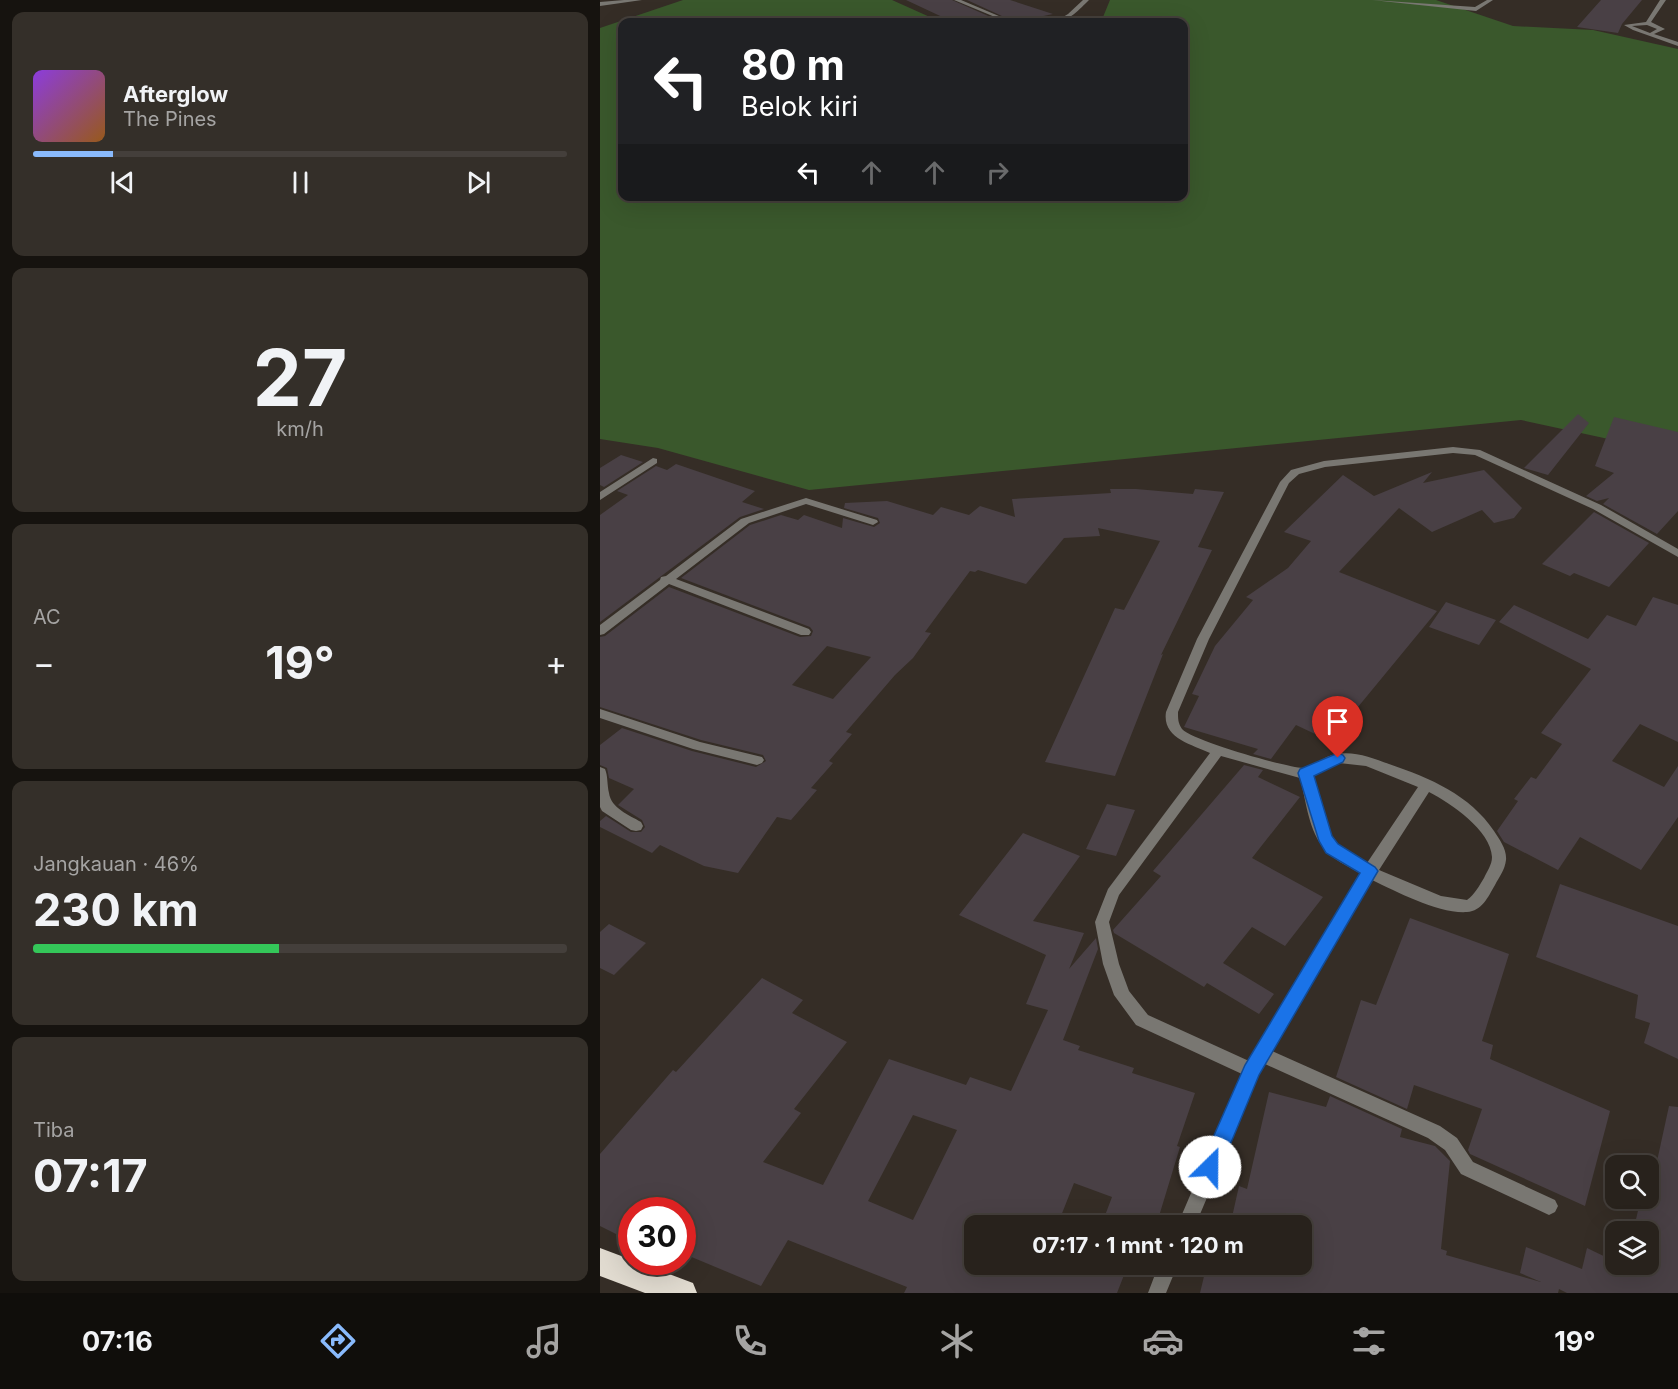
<!DOCTYPE html>
<html lang="id">
<meta charset="utf-8">
<style>
body{margin:0;font-family:Inter,sans-serif;background:#342f29;color:#f1f3f6;height:100vh;display:flex;flex-direction:column;font-size:22px;white-space:nowrap}
*{box-sizing:border-box;margin:0}
p{font-size:20px;color:#a5a4a3}
.icon{flex:none;width:33px;height:33px;fill:none;stroke:currentColor;stroke-width:2;stroke-linecap:round;stroke-linejoin:round}
.map{position:relative;flex:1;overflow:hidden}
.details{display:flex;flex-direction:column;gap:12px;padding:12px;background:#16130f;width:600px}
.details>*{flex:none}
.guide{position:absolute;left:18px;top:18px;width:570px;height:183px;border-radius:12px;box-shadow:0 6px 24px #0002,0 0 0 2px #443f3b;background:#202124;color:#fff;overflow:hidden}
.buttons{position:absolute;left:1005px;top:1155px;display:grid;gap:12px}
.buttons a{display:grid;place-items:center;width:54px;height:54px;border-radius:12px;background:#28221c;box-shadow:0 6px 24px #0002,0 0 0 2px #443f3b;font-size:30px}
.speed{position:absolute;left:18px;top:1197px;display:flex;gap:12px;font-size:30px;font-weight:700;text-align:center}
.speed>*{display:grid;place-content:center;width:78px;height:78px;border-radius:50%;background:#28221c;box-shadow:0 6px 24px #0002,0 0 0 2px #443f3b;line-height:1}
.speed .limit{border:9px solid #d22;background:#fff;color:#111}
.pin{position:absolute;display:grid;place-items:center;width:51px;height:51px;color:#fff;margin:-62px -26px;border-radius:50% 50% 50% 0;rotate:-45deg;box-shadow:0 0 6px #0007}
.pin .icon{rotate:45deg}
.me{position:absolute;width:66px;margin:-33px;rotate:23deg;stroke-linejoin:round;filter:drop-shadow(0 0 4px #0008)}
.turn{display:flex;align-items:center;gap:21px;height:126px;padding:0 24px;font-size:27px}
.turn .icon{width:78px;height:78px;stroke-width:2.5}
.turn b{display:block;font-size:42px;line-height:51px}
.lanes{display:flex;align-items:center;height:57px;padding:0 24px;background:#0003;justify-content:center;gap:30px;direction:ltr}
.lanes .off{opacity:.35}
.big{font-size:45px;font-weight:700;line-height:1.1}
.details .card{flex:1;display:flex;flex-direction:column;justify-content:center;gap:9px;min-width:0;padding:0 21px;border-radius:12px;background:#342f29}
.details .dial{align-items:center;gap:0}
.dial b{font-size:78px;line-height:1}
.song{display:flex;align-items:center;gap:18px}
.cover{width:72px;height:72px;border-radius:9px;background:linear-gradient(135deg,hsl(270 70% 55%),hsl(30 70% 35%))}
.played{height:6px;border-radius:3px;background:linear-gradient(90deg,#89bafc 15%,#443f3b 15%)}
.keys{display:flex;justify-content:space-around;direction:ltr}
.heat{display:flex;justify-content:space-between;align-items:center;font-size:33px;direction:ltr}
.charge{height:9px;border-radius:4px;background:linear-gradient(90deg,#34c759 46%,#443f3b 0)}
.trip{position:absolute;left:364px;top:1215px;width:348px;height:60px;border-radius:12px;background:#28221c;box-shadow:0 6px 24px #0002,0 0 0 2px #443f3b;font-weight:700;line-height:60px;text-align:center}
.menu{display:flex;height:96px;justify-content:space-around;align-items:center;background:#100e0b;color:#a5a4a3}
.menu .icon{width:42px;height:42px}
.menu .selected{color:#89bafc}
.menu b{font-size:27px;color:#f1f3f6}
main{display:flex;flex:1;min-height:0}
.map>svg:first-child{display:block}
</style>
<main>
<section class="details">
<div class="card">
<div class="song"><i class="cover"></i><div><b>Afterglow</b><p>The Pines</p></div></div>
<div class="played"></div>
<div class="keys"><svg class="icon" aria-label="previous" viewBox="0 0 24 24"><path d="M18 5L8 12l10 7zM5 5v14"/></svg><svg class="icon" aria-label="pause" viewBox="0 0 24 24"><path d="M8 5v14M16 5v14"/></svg><svg class="icon" aria-label="next" viewBox="0 0 24 24"><path d="M6 5l10 7-10 7zM19 5v14"/></svg></div>
</div>
<div class="card dial"><b>27</b><p>km/h</p></div>
<div class="card"><p>AC</p>
<div class="heat"><a>−</a><b class="big">19°</b><a>+</a></div>
</div>
<div class="card"><p>Jangkauan · 46%</p><b class="big">230 km</b><div class="charge"></div></div>
<div class="card"><p>Tiba</p><b class="big">07:17</b></div>
</section>
<div class="map">
<svg width="1078" height="1293" viewBox="0 0 1078 1293">
<rect width="100%" height="100%" fill="#352d26"/>
<path fill="#3a582c" d="M83,0H292L341,22H22V196H584V22H501L510,0H836L913,26L993,30L1078,49V454L921,420L209,490L58,448L0,439V28Z"/>
<path fill="#494045" fill-rule="evenodd" d="M306,0H352L402,22H353Z
M367,0H410L453,14L415,22Z
M1001,0H1042L1022,24L1018,33L977,27Z
M978,414L989,423L948,475L924,468Z
M1014,417L1078,432V511L1057,534L1003,504L1009,498L997,501L986,496L1014,473L995,466Z
M21,455L43,462L4,487L0,485V468Z
M76,464L155,491L142,502L164,509L140,517L0,622V515L28,495L17,491L56,466L67,470Z
M884,470L922,508L914,518L894,523L882,510L832,532L799,508L739,572L837,611L730,741L696,725L671,759L653,754L658,749L584,727L599,696L592,694L615,646L653,600L646,597L688,568L711,541L684,532L743,475L774,496L832,472L823,483Z
M510,489H536L593,494L595,489L624,492L598,547L612,550L561,655L563,654L515,776L445,762L515,608L524,610L560,541L498,528L500,536L464,538L426,584L378,570L375,572L370,571L325,632L331,633L313,658L295,675L246,732L252,734L229,761L233,763L211,788L217,790L191,820L177,817L138,873L104,866L60,845L52,853L0,827V821L6,816L31,832H41L45,827L42,820L18,805L34,789L9,778L7,768L0,765V745L22,728L92,751L156,767L166,761L163,755L101,740L0,707V637L5,636L69,587L200,637L211,636L213,631L210,627L81,578L150,525L181,515L198,520L204,515L242,528L243,518L274,527L280,523L278,518L244,508L245,503L287,501L333,515L341,507L369,515L380,506L415,517L412,499L511,493ZM227,646L271,657L233,699L192,685Z
M994,512L1049,543L1009,587L974,573L970,576L942,564Z
M1053,597L1078,605V742L1040,724L1012,761L1064,787L1078,766V817L1041,870L980,837L958,870L904,842L897,831L918,801L914,799L931,777L936,779L962,744L941,733L991,669L899,622L914,605L988,639L1007,615L1036,626Z
M846,602L896,620L879,645L829,627Z
M644,765L663,770L658,777L700,797L652,858L723,897L685,946L652,927L623,963L674,994L659,1014L607,983L604,987L514,933L513,930L561,876L553,871Z
M507,804L535,810L516,856L486,849Z
M423,833L480,856L433,921L484,933L469,969L496,938L498,949L463,1040L480,1046L478,1050L534,1068L532,1073L595,1093L577,1146L580,1147L556,1226H501L512,1197L474,1183L457,1226H375V1264H511L526,1270L517,1293H304L307,1287L188,1240L161,1286L82,1253V1210H32V1242L0,1226V1154L73,1070L76,1072L162,978L203,1000L192,1013L247,1042L194,1109L201,1113L163,1162L223,1185L289,1059L366,1085L370,1077L411,1091L448,1010L426,1004L446,955L359,915ZM313,1115L357,1130L313,1220L268,1201Z
M960,884L1078,926V1059L1044,1043L1050,1023L1035,1018L1038,995L936,957Z
M810,918L909,954L882,1041L893,1045L890,1059L1010,1111L985,1206L870,1154L868,1150L882,1109L814,1085L807,1109L736,1077L761,1000L776,1005Z
M9,924L46,943L14,975L0,968V932Z
M669,1092L726,1107L730,1096L802,1129L800,1137L835,1146L850,1161L841,1249L847,1251L846,1255L941,1282L920,1273L926,1247L982,1269L987,1248L1016,1262V1264H1048V1232H1033L1041,1198H1049L1069,1106L1078,1107V1293H967L959,1289L958,1293H600L607,1264H702V1226H630L639,1186L647,1189Z"/>
<g fill="none" stroke-linecap="round" stroke-linejoin="round">
<path fill="#797772" fill-rule="evenodd" d="M24,0H42L0,6V2Z
M354,0H361L413,22H407Z
M483,0H489C480,9 468,22 455,22L468,14Z
M772,0L875,7L887,0H893L876,11Z
M1060,0H1066L1051,22L1065,29L1054,34L1078,42V46L1033,30L1024,25L1046,22ZM1047,25L1057,29L1050,33L1032,26Z
M853,447L880,450L1001,505L1078,549V557L993,509L875,455L853,453L725,467L699,474L689,483L609,639L578,712C578,719 578,723 582,729C593,741 685,767 703,768C712,768 719,761 727,757C747,748 770,757 789,764C830,778 870,795 894,831C900,840 907,850 906,860C905,870 899,877 895,885C888,897 882,911 867,912C839,914 797,892 772,880L672,1051L840,1126L857,1138L873,1162L955,1200L958,1206L955,1212L949,1215L861,1174L845,1150L828,1138L665,1064L659,1075L595,1226H577L642,1074L536,1025L514,995L503,964L495,922L508,889L610,753C591,744 562,738 566,712L597,639L680,482L691,470L724,461ZM621,756L700,778C706,800 708,827 722,846C731,859 748,866 761,874L649,1061L548,1015L529,991L519,964L509,922L519,895ZM739,763L766,766L818,787L767,863C755,857 741,850 732,839C720,823 718,795 713,776ZM829,792C850,803 891,830 892,857C892,865 887,871 884,878C879,886 875,894 867,900L841,896L779,870Z
M53,458L57,459V463L0,500V492Z
M206,498L277,520L278,522L273,525L206,504L149,523L76,579L209,629L211,632L209,635H201L69,584L4,634L0,635V625L60,580L61,577L66,576L141,519Z
M0,709L100,742L162,757L164,760L162,763L157,765L93,749L0,718Z
M0,767L5,769C8,776 7,785 9,793C11,808 29,815 41,822L43,826L41,830L36,831L31,830L2,811L0,807Z
M559,1264H578L566,1293H548Z"/>
<path fill="#e1dbd0" fill-rule="evenodd" d="M0,1248L93,1283L97,1293H45L0,1276Z"/>
</g>
<path fill="#1a73e8" stroke="#114b97" stroke-width="1.5" d="M738,753L743,755L745,758L743,762L714,776L732,836L738,844L775,867L778,871L659,1075L618,1174L610,1177L603,1174L600,1167L645,1065L760,873L726,853L719,841L698,773L700,769Z"/>
</svg>
<div class="buttons">
<a><svg class="icon" aria-label="search" viewBox="0 0 24 24"><circle cx="10" cy="10" r="6"/><path d="M15 15l6 6"/></svg></a>
<a><svg class="icon" aria-label="layers" viewBox="0 0 24 24"><path d="M12 4l9 5-9 5-9-5zM3 14l9 5 9-5"/></svg></a>
</div>
<div class="speed"><div class="limit">30</div></div>
<div class="pin" style="left:738px;top:758px;background:#d93025"><svg class="icon" aria-label="arrive" viewBox="0 0 24 24"><path d="M6 21V4h12l-3 4 3 4H6"/></svg></div>
<svg class="me" style="left:610px;top:1167px" viewBox="-20 -20 40 40"><circle r="19" fill="#fff"/><path d="M0-13L10 11 0 6-10 11z" fill="#1a73e8"/></svg>
<div class="trip">07:17 · 1 mnt · 120 m</div>
<div class="guide">
<div class="turn"><svg class="icon" aria-label="left" viewBox="0 0 24 24"><path d="M17 20v-9H6M10 6l-5 5 5 5"/></svg><div><b>80 m</b>Belok kiri</div></div>
<div class="lanes"><svg class="icon" aria-label="left" viewBox="0 0 24 24"><path d="M17 20v-9H6M10 6l-5 5 5 5"/></svg><svg class="icon off" aria-label="ahead" viewBox="0 0 24 24"><path d="M12 20V5M6 11l6-6 6 6"/></svg><svg class="icon off" aria-label="ahead" viewBox="0 0 24 24"><path d="M12 20V5M6 11l6-6 6 6"/></svg><svg class="icon off" aria-label="right" viewBox="0 0 24 24"><path d="M7 20v-9h11M14 6l5 5-5 5"/></svg></div>
</div>
</div>
</main>
<nav class="menu">
<b>07:16</b>
<svg class="icon selected" aria-label="directions" viewBox="0 0 24 24"><path d="M12 3l9 9-9 9-9-9zM9 14v-3h6M13 9l2 2-2 2"/></svg>
<svg class="icon" aria-label="music" viewBox="0 0 24 24"><path d="M9 18V5l10-2v13"/><circle cx="6" cy="18" r="3"/><circle cx="16" cy="16" r="3"/></svg>
<svg class="icon" aria-label="phone" viewBox="0 0 24 24"><path d="M5 4h4l2 5-3 2q2 4 5 5l2-3 5 2v4C11 20 4 13 5 4z"/></svg>
<svg class="icon" aria-label="climate" viewBox="0 0 24 24"><path d="M12 3v18M4 7l16 10M4 17L20 7"/></svg>
<svg class="icon" aria-label="car" viewBox="0 0 24 24"><path d="M5 17H2v-5l4-1 3-4h7l3 4 3 1v5h-3M9 17h6M6 11h13"/><circle cx="7" cy="17" r="2"/><circle cx="17" cy="17" r="2"/></svg>
<svg class="icon" aria-label="filters" viewBox="0 0 24 24"><path d="M4 7h16M4 17h16"/><circle cx="9" cy="7" r="2"/><circle cx="15" cy="17" r="2"/></svg>
<b>19°</b>
</nav>
